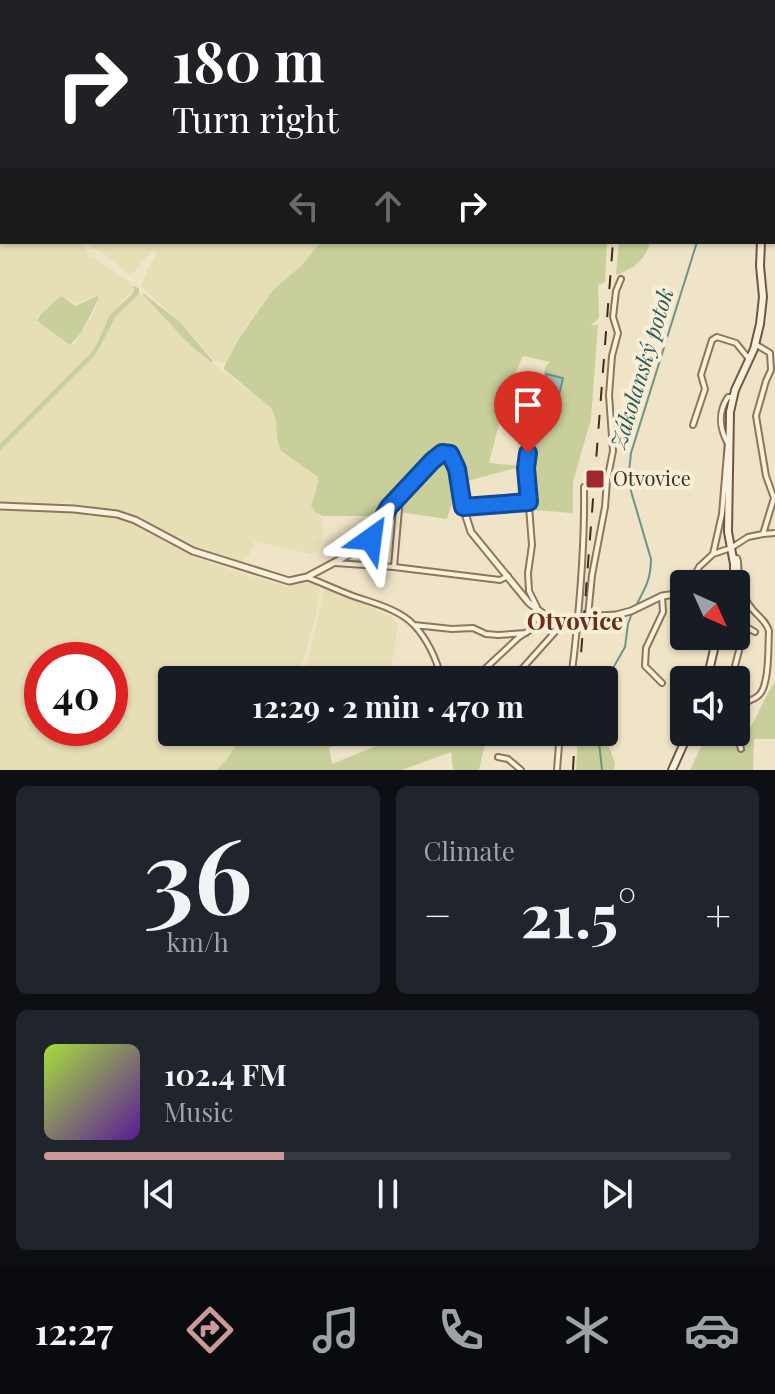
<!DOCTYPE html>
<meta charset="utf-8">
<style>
body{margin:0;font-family:"Playfair Display",serif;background:#20242c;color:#f1f3f6;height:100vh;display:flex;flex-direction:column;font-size:30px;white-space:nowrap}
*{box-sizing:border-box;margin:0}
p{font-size:26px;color:#9ea1a6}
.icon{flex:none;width:44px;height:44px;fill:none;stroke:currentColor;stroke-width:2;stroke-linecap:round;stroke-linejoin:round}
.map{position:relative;height:770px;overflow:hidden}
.drawer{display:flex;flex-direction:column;gap:16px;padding:16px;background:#0d0f14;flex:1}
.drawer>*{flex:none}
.guide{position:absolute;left:0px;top:0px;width:776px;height:244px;box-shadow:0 2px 6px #0004;background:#202124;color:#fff;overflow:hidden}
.needle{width:52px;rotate:135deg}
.fabs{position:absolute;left:670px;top:570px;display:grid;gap:16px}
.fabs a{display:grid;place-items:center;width:80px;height:80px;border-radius:8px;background:#171b24;box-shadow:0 2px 6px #0004;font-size:40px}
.speed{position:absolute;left:24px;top:642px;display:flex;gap:16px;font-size:40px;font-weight:700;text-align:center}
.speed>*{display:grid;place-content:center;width:104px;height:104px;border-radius:50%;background:#171b24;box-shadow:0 2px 6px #0004;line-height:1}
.speed .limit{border:12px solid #d22;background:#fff;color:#111}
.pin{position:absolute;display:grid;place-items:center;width:68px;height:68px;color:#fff;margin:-82px -34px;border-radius:50% 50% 50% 0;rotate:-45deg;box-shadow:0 0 8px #0007}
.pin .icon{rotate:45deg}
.me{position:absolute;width:88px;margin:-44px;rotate:31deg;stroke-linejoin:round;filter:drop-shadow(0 0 6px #0008)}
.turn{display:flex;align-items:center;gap:28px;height:168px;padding:0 40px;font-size:36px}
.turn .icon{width:104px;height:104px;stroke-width:2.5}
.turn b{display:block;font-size:56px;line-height:68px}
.lanes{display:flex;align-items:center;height:76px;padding:0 40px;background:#0003;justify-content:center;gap:40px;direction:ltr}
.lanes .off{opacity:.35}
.big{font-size:60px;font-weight:700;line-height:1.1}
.drawer .widget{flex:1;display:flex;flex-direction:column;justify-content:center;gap:12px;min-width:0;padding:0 28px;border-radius:12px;background:#20242c}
.drawer .dial{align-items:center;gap:0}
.dial b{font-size:104px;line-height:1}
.song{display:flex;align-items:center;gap:24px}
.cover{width:96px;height:96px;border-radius:12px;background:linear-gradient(135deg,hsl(80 70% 55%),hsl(270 70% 35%))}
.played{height:8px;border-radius:4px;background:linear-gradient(90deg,#cc999b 35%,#363941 35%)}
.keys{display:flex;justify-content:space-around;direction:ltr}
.heat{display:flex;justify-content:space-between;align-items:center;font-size:44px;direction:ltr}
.drawer .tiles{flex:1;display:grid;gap:16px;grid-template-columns:1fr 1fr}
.widget:last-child{grid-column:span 2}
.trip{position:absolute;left:158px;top:666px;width:460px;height:80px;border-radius:8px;background:#171b24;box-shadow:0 2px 6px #0004;font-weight:700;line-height:80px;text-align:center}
.menu{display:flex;height:128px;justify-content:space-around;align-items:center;background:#090b0e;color:#9ea1a6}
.menu .icon{width:56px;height:56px}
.menu .active{color:#cc999b}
.menu b{font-size:36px;color:#f1f3f6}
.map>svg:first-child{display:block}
</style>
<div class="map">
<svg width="775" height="770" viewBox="0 0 775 770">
<rect width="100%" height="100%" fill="#f0e4c8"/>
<path fill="#e6deb5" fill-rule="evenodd" d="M0,0H149L145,2H2V188L0,191Z
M156,0H456L457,2H155Z
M2,201V242H76L84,248L90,258H94L126,280L134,289L108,317L97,344L91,353L0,444V202ZM97,295L100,296L95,311L74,344L70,345L66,343L42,324H36L38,317L61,296L77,304L87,299Z
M84,242H321L302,265L273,290L238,337L228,360L223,363L216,362L189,331L142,287L143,279L156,254L155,250H152L137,269L132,273L129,274L105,255Z
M138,294L142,295L190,345L271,408L275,415L278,431V448L281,452L318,477V483L311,505L312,509L323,520V529L321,543L316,551L311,554L255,541L249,555L240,563L190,546L127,512L66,503L0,502V451L96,354L116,316Z
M0,511L81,513L113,516L125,519L173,547L199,559L247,575L287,587L307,581L317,583L320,591L317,613L300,670L294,680H172V732H245L227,759L216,770H0ZM42,660H110V728H42Z
M329,588L392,617L397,622L395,650L387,680H300L308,661L324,589Z"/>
<path fill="#c9cf9b" d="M321,242H607L605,282L598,285L599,318L591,325H598L591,419L573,482V513L532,510V500L534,499L531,492L532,478H530L527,458L533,409L546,366L550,362L523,356L508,389L489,463L523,466L464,482C458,495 450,505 447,519L384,510L378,516H322L315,512L311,506L318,483V477L281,451C274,437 280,423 271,408L224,369V367L239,338L273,290L302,265Z
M619,242H650C646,260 633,269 616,275Z
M132,286L139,288V294L116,316L96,354L0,451V444L91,353L97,344L109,316L132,294L134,289Z
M143,293L181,323L213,361L211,362L190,345L143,295Z
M61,296L76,306L97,296L99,298L81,333L70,345L37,321L41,314Z
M775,682V739H754L753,770H690L708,732H730V734L744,736C758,720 762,699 775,682Z
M245,732H355L329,748L332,764L403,735L415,743L442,732H488L479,770H453L451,752L402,770H216L227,759Z
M604,733L615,763L614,770H576L578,735L593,737Z"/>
<path fill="#a9c4bc" stroke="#6f938a" stroke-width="2" d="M546,374L563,378L556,408L539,404Z"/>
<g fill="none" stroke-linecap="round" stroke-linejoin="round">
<path stroke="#6f938a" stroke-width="2" d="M684,2V0
M635,608C644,589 651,581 651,559L628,481L631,453L697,242
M604,684L625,647L628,624L632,613
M598,732L602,770"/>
<defs>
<path id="minor" d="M774,210L775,211
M693,425L705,389L701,375L712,340L717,337L736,343L749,359
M727,442C719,426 718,412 728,397H732
M528,453L526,468L532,545L528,573L529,591L537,607
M464,507L529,502
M763,534L775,533
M713,554L731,548L748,537L763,534L774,498L766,476L756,416L766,381L771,370L770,353L755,344
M733,558H737L738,561C739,582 739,593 753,610C760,618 766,621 769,631C768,645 770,687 758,696C750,703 744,699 736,710
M335,563L394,567L500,580L508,576
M394,567L400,497
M307,577C322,583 337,590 353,596C373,603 399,609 414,625C428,640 437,661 442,680
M690,584L699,567L713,554L722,514L728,441
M662,596L663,612L646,648L645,666L662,683
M588,616L592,575L605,507L607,481L613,451L609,395L612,356L618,333L613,317L616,291L621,279
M736,621L755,632
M414,625L452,629L473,628L486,634L498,635L526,633
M734,670L745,627
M429,680L438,667
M473,680L519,637L549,618
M512,680L564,622
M571,680C579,616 585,552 584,487
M736,731L741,749
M412,739L421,732
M498,757L508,759L521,770
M557,770L560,732"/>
<path id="tertiary" d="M152,2L153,0
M0,198L2,196
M0,506L74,509L117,514L135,520L193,551L289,581L307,577L365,546L375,533L389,507L432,461L440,454L446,453L452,456L456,465L463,507L471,532L529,603L549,618L564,622L584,617L616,615L631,611L662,596L684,593"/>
<path id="secondary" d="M721,2L722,0
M734,584V564L728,532L730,412L735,390L754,349L760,324L763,297L760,266L761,242
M707,680L717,636
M672,770L689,732"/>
</defs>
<use href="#minor" stroke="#8d765c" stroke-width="8"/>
<use href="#tertiary" stroke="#8d765c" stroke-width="9"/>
<use href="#secondary" stroke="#6f573f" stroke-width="10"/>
<use href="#minor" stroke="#faf1dc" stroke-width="4"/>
<use href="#tertiary" stroke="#faf1dc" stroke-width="5"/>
<use href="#secondary" stroke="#faf1dc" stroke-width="6"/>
<path stroke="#3d2e20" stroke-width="2" stroke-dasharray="14 14" stroke-linecap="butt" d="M632,2V0
M579,680L613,242
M573,770L575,732"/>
</g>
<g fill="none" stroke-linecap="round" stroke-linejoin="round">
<defs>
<path id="route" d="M371,539L389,507L432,461L442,453L450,454L457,469L463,507L529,502L526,468L528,453"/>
</defs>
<use href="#route" stroke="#114b97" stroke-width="20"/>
<use href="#route" stroke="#1a73e8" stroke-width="14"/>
</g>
<rect fill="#9e2a2b" stroke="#f7eed8" stroke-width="3" x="585" y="469" width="20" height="20" rx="4"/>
<g text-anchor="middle" stroke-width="8" stroke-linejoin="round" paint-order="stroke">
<g font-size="20" fill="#3d2e20" stroke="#f7eed8" text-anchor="start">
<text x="613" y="486">Otvovice</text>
</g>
<g font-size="22" font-style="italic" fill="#2f5d5a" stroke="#f7eed8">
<text transform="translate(642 368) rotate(-73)" y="8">Zákolanský potok</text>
</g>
<g font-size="24" font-weight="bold" fill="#6b2e1e" stroke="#f7eed8">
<text x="575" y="630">Otvovice</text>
</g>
</g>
</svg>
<div class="fabs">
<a><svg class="needle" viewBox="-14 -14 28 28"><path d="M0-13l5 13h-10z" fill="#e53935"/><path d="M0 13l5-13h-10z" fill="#9ea1a6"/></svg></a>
<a><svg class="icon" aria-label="sound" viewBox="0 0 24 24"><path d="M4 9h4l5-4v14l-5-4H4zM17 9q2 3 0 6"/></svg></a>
</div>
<div class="speed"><div class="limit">40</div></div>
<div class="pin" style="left:528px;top:453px;background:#d93025"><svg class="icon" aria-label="arrive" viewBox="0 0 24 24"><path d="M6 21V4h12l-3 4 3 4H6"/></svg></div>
<svg class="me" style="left:371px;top:539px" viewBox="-20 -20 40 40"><path d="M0-17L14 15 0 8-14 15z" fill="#1a73e8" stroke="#fff" stroke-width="4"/></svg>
<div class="trip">12:29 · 2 min · 470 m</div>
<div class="guide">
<div class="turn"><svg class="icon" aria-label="right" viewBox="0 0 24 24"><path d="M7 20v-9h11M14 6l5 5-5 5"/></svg><div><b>180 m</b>Turn right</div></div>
<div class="lanes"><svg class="icon off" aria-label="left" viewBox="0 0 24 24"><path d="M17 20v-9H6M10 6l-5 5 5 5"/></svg><svg class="icon off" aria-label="ahead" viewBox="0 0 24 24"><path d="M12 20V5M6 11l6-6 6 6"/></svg><svg class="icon" aria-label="right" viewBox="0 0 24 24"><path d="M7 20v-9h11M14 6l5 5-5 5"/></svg></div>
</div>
</div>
<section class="drawer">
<div class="tiles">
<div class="widget dial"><b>36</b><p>km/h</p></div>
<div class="widget"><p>Climate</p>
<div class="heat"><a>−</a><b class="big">21.5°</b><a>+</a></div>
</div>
<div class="widget">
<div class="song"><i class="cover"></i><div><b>102.4 FM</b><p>Music</p></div></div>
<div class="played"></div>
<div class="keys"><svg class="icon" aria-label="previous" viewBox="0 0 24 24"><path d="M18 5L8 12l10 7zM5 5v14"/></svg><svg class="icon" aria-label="pause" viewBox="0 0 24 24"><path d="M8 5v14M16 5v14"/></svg><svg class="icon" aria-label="next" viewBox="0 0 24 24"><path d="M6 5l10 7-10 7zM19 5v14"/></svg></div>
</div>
</div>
</section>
<nav class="menu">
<b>12:27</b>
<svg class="icon active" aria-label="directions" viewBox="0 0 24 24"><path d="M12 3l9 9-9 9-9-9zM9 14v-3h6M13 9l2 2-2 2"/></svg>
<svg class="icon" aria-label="music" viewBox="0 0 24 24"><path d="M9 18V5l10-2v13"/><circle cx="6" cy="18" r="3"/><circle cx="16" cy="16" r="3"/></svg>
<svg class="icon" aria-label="phone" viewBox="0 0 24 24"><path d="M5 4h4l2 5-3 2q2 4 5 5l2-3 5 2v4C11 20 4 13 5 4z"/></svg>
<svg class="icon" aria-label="climate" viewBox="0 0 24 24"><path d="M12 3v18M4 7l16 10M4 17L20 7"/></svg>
<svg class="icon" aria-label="car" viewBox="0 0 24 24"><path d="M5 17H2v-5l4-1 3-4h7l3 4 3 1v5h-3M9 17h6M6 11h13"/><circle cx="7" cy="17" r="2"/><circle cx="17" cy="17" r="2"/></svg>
</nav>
